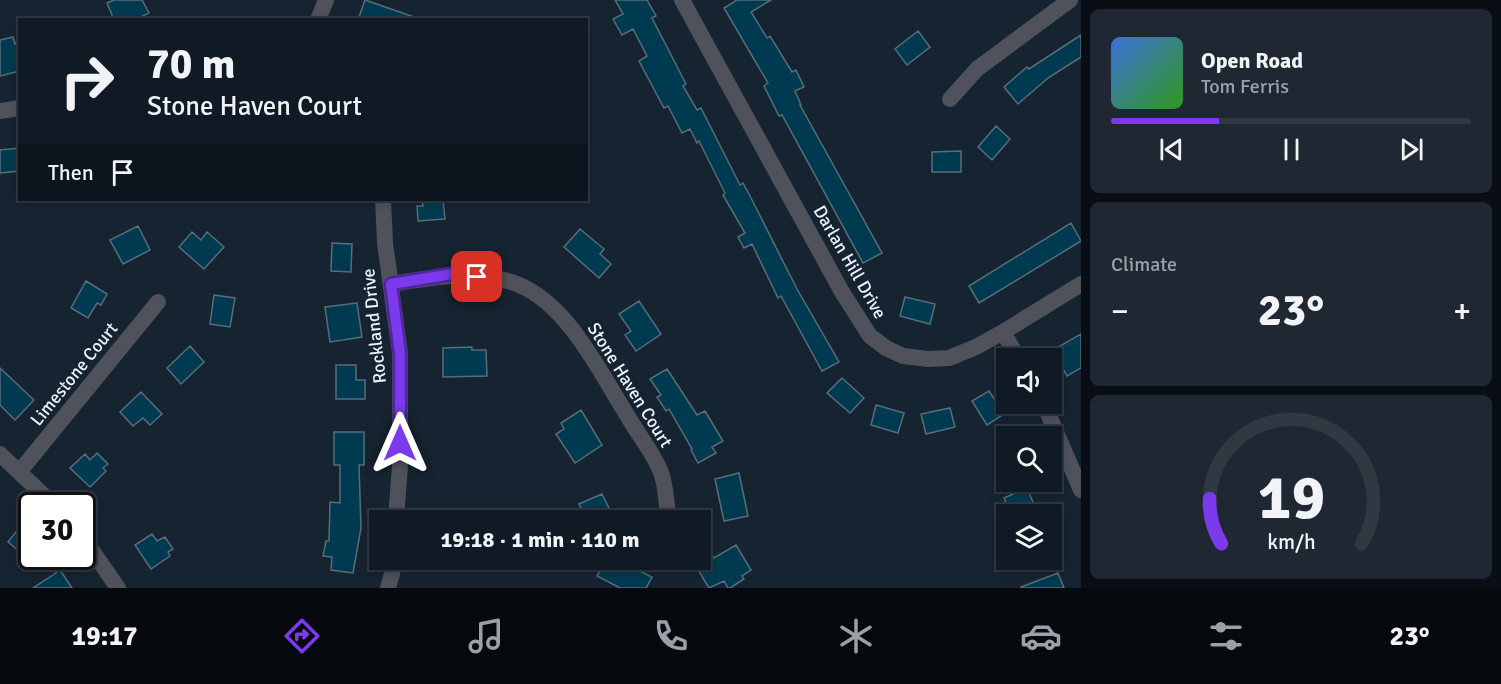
<!DOCTYPE html>
<meta charset="utf-8">
<style>
body{margin:0;font-family:Signika,sans-serif;background:#1e2732;color:#f1f3f6;height:100vh;display:flex;flex-direction:column;font-size:22px;white-space:nowrap}
*{box-sizing:border-box;margin:0}
p{font-size:20px;color:#9ca1a7}
.icon{flex:none;width:33px;height:33px;fill:none;stroke:currentColor;stroke-width:2;stroke-linecap:round;stroke-linejoin:round}
.map{position:relative;flex:1;overflow:hidden}
.details{display:flex;flex-direction:column;gap:9px;padding:9px;background:#090e14;width:420px}
.details>*{flex:none}
.top-card{position:absolute;left:18px;top:18px;width:570px;height:183px;border-radius:0px;box-shadow:0 3px 9px #0003,0 0 0 2px #303842;background:#101a25;color:#f1f3f6;overflow:hidden}
.tools{position:absolute;left:996px;top:348px;display:grid;gap:12px}
.tools a{display:grid;place-items:center;width:66px;height:66px;border-radius:0px;background:#101a25;box-shadow:0 3px 9px #0003,0 0 0 2px #303842;font-size:30px}
.speed{position:absolute;left:18px;top:492px;display:flex;gap:12px;font-size:30px;font-weight:700;text-align:center}
.speed>*{display:grid;place-content:center;width:78px;height:78px;border-radius:50%;background:#101a25;box-shadow:0 3px 9px #0003,0 0 0 2px #303842;line-height:1}
.speed .limit{border:3px solid #111;border-radius:9px;background:#fff;color:#111}
.pin{position:absolute;display:grid;place-items:center;width:51px;height:51px;color:#fff;margin:-26px;border-radius:12px;box-shadow:0 3px 9px #0006}
.me{position:absolute;width:66px;margin:-33px;rotate:0deg;stroke-linejoin:round;filter:drop-shadow(0 0 4px #0008)}
.turn{display:flex;align-items:center;gap:21px;height:126px;padding:0 30px;font-size:27px}
.turn .icon{width:78px;height:78px;stroke-width:2.5}
.turn b{display:block;font-size:42px;line-height:51px}
.then{display:flex;align-items:center;height:57px;padding:0 30px;background:#0003;gap:12px;font-size:22px}
.big{font-size:45px;font-weight:800;line-height:1.1}
.details .card{flex:1;display:flex;flex-direction:column;justify-content:center;gap:9px;min-width:0;padding:0 21px;border-radius:9px;background:#1e2732}
.details .dial{align-items:center;gap:0}
.dial svg{height:156px;overflow:visible;fill:none;stroke:#303842;stroke-width:7;stroke-linecap:round;text-anchor:middle}
.dial text{fill:#f1f3f6;stroke:none}
.song{display:flex;align-items:center;gap:18px}
.cover{width:72px;height:72px;border-radius:9px;background:linear-gradient(135deg,hsl(220 70% 55%),hsl(110 70% 35%))}
.played{height:6px;border-radius:3px;background:linear-gradient(90deg,#7c3aed 30%,#303842 30%)}
.keys{display:flex;justify-content:space-around;direction:ltr}
.heat{display:flex;justify-content:space-between;align-items:center;font-size:33px;direction:ltr}
.trip{position:absolute;left:369px;top:510px;width:342px;height:60px;border-radius:0px;background:#101a25;box-shadow:0 3px 9px #0003,0 0 0 2px #303842;font-weight:800;line-height:60px;text-align:center}
.menu{display:flex;height:96px;justify-content:space-around;align-items:center;background:#060a0f;color:#9ca1a7}
.menu .icon{width:42px;height:42px}
.menu .active{color:#7c3aed}
.menu b{font-size:27px;color:#f1f3f6}
main{display:flex;flex:1;min-height:0}
.map>svg:first-child{display:block}
</style>
<main>
<div class="map">
<svg width="1081" height="588" viewBox="0 0 1081 588">
<rect width="100%" height="100%" fill="#162331"/>
<path fill="#003a50" stroke="#576e7a" stroke-width="1.5" d="M114,0H142L149,13L135,20H114L107,3Z
M365,0L417,18L416,20H358Z
M615,0H647L656,16L652,18L686,84L683,86L697,110L701,108L740,185L743,183L750,196L797,289L839,362L822,371L781,296L778,298L752,244L744,248L738,237L745,233L723,195L725,193L699,141L697,143L690,129L682,133L668,106L664,108L639,61L647,56L633,29L622,35L613,19L623,14Z
M737,0H771L751,12L767,38L770,36L792,72L796,70L804,87L795,91L801,105H800L882,253L863,263L782,115L779,116L764,86L768,83L724,8Z
M918,31L930,47L907,65L895,49Z
M1081,35V57L1048,78L1018,104L1004,87L1027,67L1029,69Z
M13,37L15,44L20,41V71L0,76V40Z
M996,126L1010,139L992,160L978,147Z
M20,148V171L0,173V150Z
M961,151V172H932V152Z
M422,200H443L445,219L418,221L417,206H423Z
M1071,223L1081,241L979,303L969,286Z
M138,226L150,250L123,264L110,240Z
M580,229L604,249L600,254L611,264L599,278L564,247Z
M192,232L201,240L207,232L224,247L204,269L179,247Z
M332,243L352,244L351,272L331,271Z
M86,281L107,294L101,305L97,303L88,318L71,308Z
M214,295L235,298L230,327L210,324Z
M905,297L935,304L930,324L900,316Z
M639,301L661,334L636,351L625,335L631,331L619,314Z
M357,303L362,337L330,342L325,307Z
M1081,334V368L1067,376L1053,350Z
M190,346L204,362L181,384L167,368Z
M472,347V350H486L487,376L443,377V348Z
M336,365H356V380H365V399H336Z
M0,368L34,400L15,420L0,405Z
M667,369L697,415L705,411L723,441L712,447L716,453L698,463L691,450L692,449L669,409L666,411L657,397L661,395L650,379Z
M842,378L864,398L850,413L827,393Z
M989,391L1004,414L987,425L972,401Z
M141,392L162,414L150,425L143,418L133,426L120,412Z
M876,405L904,413L898,433L871,425Z
M950,408L955,427L926,434L921,414Z
M581,410L602,445L575,463L556,434L564,429L561,423Z
M334,432H364V465H359L361,528L353,573L331,570L332,557L323,556L326,541H329L330,502L340,503V465H334Z
M97,453L108,464L103,468L106,471L90,487L70,468L85,454L90,460Z
M739,473L748,516L724,521L715,479Z
M1027,488L1038,514H1011L1004,498Z
M602,494L609,508L603,510L608,520H560L582,511L579,504Z
M21,526L32,535V562L8,542Z
M152,534L157,541L165,537L173,549L168,552L170,556L151,569L135,545Z
M736,545L751,570L742,576L744,579L730,588H728L724,581L709,588L692,560H700V554L709,549L714,558Z
M606,560H617L652,577L646,588H620L597,576Z
M60,570L72,588H33L50,577Z
M1058,573L1064,588H1021V587Z"/>
<g fill="none" stroke-linecap="round" stroke-linejoin="round">
<path stroke="#4f525b" stroke-width="16" d="M682,0L842,292L870,336L886,348L903,356L928,359L949,358L976,347L1003,332L1081,284
M318,20L326,0
M950,99L977,69L1070,0
M0,111L20,108
M383,200L385,243L400,353V465L396,520
M391,284C430,278 469,270 508,281C565,297 598,369 627,415C637,433 652,451 660,470C666,483 666,501 668,515
M1003,332L1018,358
M1044,404L1081,490
M0,454L55,506
M20,471L158,302
M82,536L118,588
M388,588L392,574L393,560"/>
</g>
<g fill="none" stroke-linecap="round" stroke-linejoin="round">
<defs>
<path id="route" d="M400,443V353L391,284L452,274L477,277"/>
</defs>
<use href="#route" stroke="#51269a" stroke-width="15"/>
<use href="#route" stroke="#7c3aed" stroke-width="10"/>
</g>
<g text-anchor="middle" stroke-width="6" stroke-linejoin="round" paint-order="stroke">
<g font-size="18" fill="#ebf4fe" stroke="#162331">
<text transform="translate(850 262) rotate(60)" y="6">Darlan Hill Drive</text>
<text transform="translate(374 326) rotate(-96)" y="6">Rockland Drive</text>
<text transform="translate(74 374) rotate(-51)" y="6">Limestone Court</text>
<text transform="translate(630 385) rotate(58)" y="6">Stone Haven Court</text>
</g>
</g>
</svg>
<div class="tools">
<a><svg class="icon" aria-label="sound" viewBox="0 0 24 24"><path d="M4 9h4l5-4v14l-5-4H4zM17 9q2 3 0 6"/></svg></a>
<a><svg class="icon" aria-label="search" viewBox="0 0 24 24"><circle cx="10" cy="10" r="6"/><path d="M15 15l6 6"/></svg></a>
<a><svg class="icon" aria-label="layers" viewBox="0 0 24 24"><path d="M12 4l9 5-9 5-9-5zM3 14l9 5 9-5"/></svg></a>
</div>
<div class="speed"><div class="limit">30</div></div>
<div class="pin" style="left:477px;top:277px;background:#d93025"><svg class="icon" aria-label="arrive" viewBox="0 0 24 24"><path d="M6 21V4h12l-3 4 3 4H6"/></svg></div>
<svg class="me" style="left:400px;top:443px" viewBox="-20 -20 40 40"><path d="M0-17L14 15 0 8-14 15z" fill="#7c3aed" stroke="#fff" stroke-width="4"/></svg>
<div class="trip">19:18 · 1 min · 110 m</div>
<div class="top-card">
<div class="turn"><svg class="icon" aria-label="right" viewBox="0 0 24 24"><path d="M7 20v-9h11M14 6l5 5-5 5"/></svg><div><b>70 m</b>Stone Haven Court</div></div>
<div class="then">Then<svg class="icon" aria-label="arrive" viewBox="0 0 24 24"><path d="M6 21V4h12l-3 4 3 4H6"/></svg></div>
</div>
</div>
<section class="details">
<div class="card">
<div class="song"><i class="cover"></i><div><b>Open Road</b><p>Tom Ferris</p></div></div>
<div class="played"></div>
<div class="keys"><svg class="icon" aria-label="previous" viewBox="0 0 24 24"><path d="M18 5L8 12l10 7zM5 5v14"/></svg><svg class="icon" aria-label="pause" viewBox="0 0 24 24"><path d="M8 5v14M16 5v14"/></svg><svg class="icon" aria-label="next" viewBox="0 0 24 24"><path d="M6 5l10 7-10 7zM19 5v14"/></svg></div>
</div>
<div class="card"><p>Climate</p>
<div class="heat"><a>−</a><b class="big">23°</b><a>+</a></div>
</div>
<div class="card dial"><svg viewBox="0 0 100 80">
<path d="M14 69A42 42 0 1 1 86 69"/>
<path d="M14 69A42 42 0 0 1 8 46" stroke="#7c3aed"/>
<text x="50" y="56" font-size="32" font-weight="700">19</text>
<text x="50" y="72" font-size="11">km/h</text>
</svg></div>
</section>
</main>
<nav class="menu">
<b>19:17</b>
<svg class="icon active" aria-label="directions" viewBox="0 0 24 24"><path d="M12 3l9 9-9 9-9-9zM9 14v-3h6M13 9l2 2-2 2"/></svg>
<svg class="icon" aria-label="music" viewBox="0 0 24 24"><path d="M9 18V5l10-2v13"/><circle cx="6" cy="18" r="3"/><circle cx="16" cy="16" r="3"/></svg>
<svg class="icon" aria-label="phone" viewBox="0 0 24 24"><path d="M5 4h4l2 5-3 2q2 4 5 5l2-3 5 2v4C11 20 4 13 5 4z"/></svg>
<svg class="icon" aria-label="climate" viewBox="0 0 24 24"><path d="M12 3v18M4 7l16 10M4 17L20 7"/></svg>
<svg class="icon" aria-label="car" viewBox="0 0 24 24"><path d="M5 17H2v-5l4-1 3-4h7l3 4 3 1v5h-3M9 17h6M6 11h13"/><circle cx="7" cy="17" r="2"/><circle cx="17" cy="17" r="2"/></svg>
<svg class="icon" aria-label="filters" viewBox="0 0 24 24"><path d="M4 7h16M4 17h16"/><circle cx="9" cy="7" r="2"/><circle cx="15" cy="17" r="2"/></svg>
<b>23°</b>
</nav>
